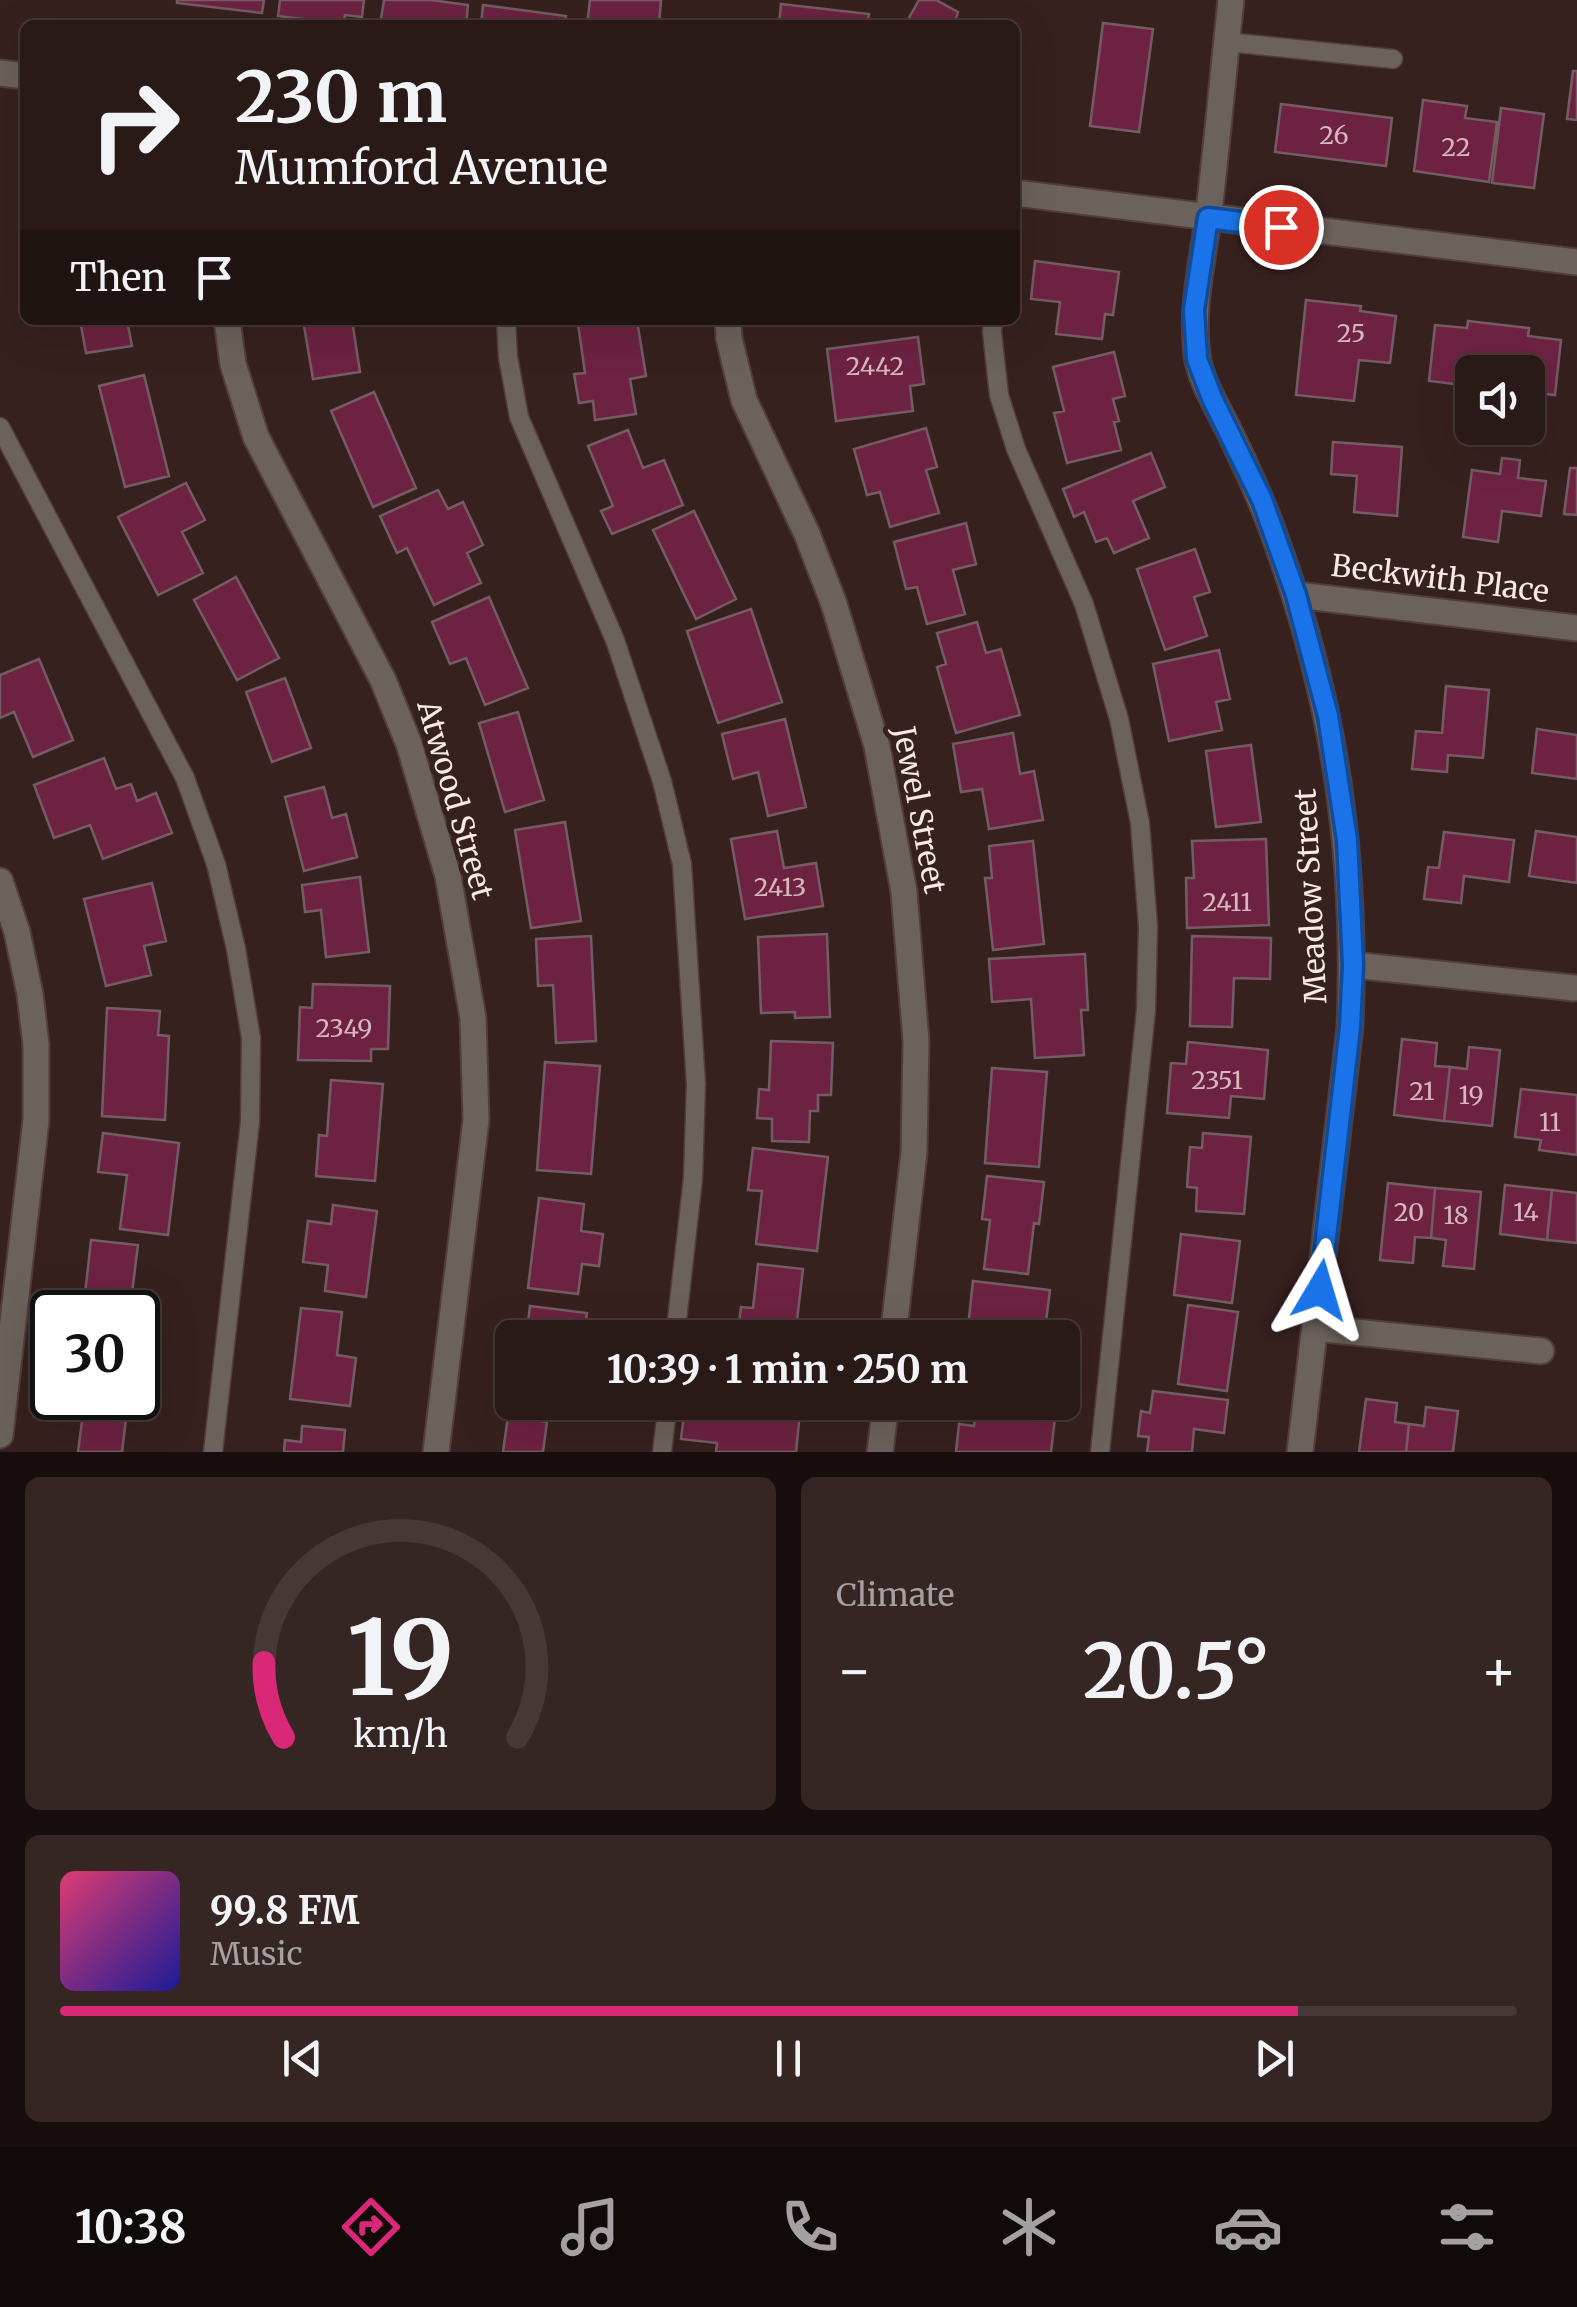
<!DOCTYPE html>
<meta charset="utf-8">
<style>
body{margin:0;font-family:Merriweather,serif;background:#352624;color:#f1f3f6;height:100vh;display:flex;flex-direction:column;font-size:38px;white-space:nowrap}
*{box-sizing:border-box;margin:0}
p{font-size:32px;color:#a5a0a1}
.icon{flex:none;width:55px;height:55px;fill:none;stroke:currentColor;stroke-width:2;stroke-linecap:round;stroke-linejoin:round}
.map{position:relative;height:1452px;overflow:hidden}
.drawer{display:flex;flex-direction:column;gap:25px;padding:25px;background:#170e0d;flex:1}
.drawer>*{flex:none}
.guide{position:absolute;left:20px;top:20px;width:1000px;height:305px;border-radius:15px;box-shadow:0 10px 40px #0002,0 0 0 2px #453836;background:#291917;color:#f1f3f6;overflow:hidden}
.tools{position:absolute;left:1455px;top:355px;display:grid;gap:20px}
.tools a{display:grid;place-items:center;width:90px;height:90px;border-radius:15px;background:#291917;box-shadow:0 10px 40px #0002,0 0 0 2px #453836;font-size:50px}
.speed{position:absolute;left:30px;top:1290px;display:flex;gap:20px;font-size:50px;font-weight:700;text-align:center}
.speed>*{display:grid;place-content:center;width:130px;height:130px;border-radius:50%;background:#291917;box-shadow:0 10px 40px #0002,0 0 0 2px #453836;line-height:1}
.speed .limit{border:5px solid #111;border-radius:15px;background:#fff;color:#111}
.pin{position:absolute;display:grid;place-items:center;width:85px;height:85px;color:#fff;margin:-42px;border:5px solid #fff;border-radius:50%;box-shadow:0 2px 10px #0007}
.me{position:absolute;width:110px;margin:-55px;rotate:7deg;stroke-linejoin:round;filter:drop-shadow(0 0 8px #0008)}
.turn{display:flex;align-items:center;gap:35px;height:210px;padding:0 50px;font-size:45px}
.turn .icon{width:130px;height:130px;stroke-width:2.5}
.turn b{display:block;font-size:70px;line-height:85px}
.then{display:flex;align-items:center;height:95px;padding:0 50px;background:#0003;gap:20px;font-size:38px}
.big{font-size:75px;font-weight:700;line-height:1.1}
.drawer .widget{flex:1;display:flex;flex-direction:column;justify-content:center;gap:15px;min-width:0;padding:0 35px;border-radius:15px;background:#352624}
.drawer .dial{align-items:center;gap:0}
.dial svg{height:260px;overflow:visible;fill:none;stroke:#453836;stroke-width:7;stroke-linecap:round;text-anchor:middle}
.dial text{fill:#f1f3f6;stroke:none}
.song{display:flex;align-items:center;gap:30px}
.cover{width:120px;height:120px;border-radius:15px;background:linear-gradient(135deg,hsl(340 70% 55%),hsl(240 70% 35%))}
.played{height:10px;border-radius:5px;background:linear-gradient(90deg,#db2777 85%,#453836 85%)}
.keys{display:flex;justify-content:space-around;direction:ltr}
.heat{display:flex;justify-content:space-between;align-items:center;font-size:55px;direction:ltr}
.drawer .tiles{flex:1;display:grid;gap:25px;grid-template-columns:1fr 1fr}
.widget:last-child{grid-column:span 2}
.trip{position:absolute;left:495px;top:1320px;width:585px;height:100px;border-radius:15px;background:#291917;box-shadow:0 10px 40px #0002,0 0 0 2px #453836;font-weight:700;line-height:100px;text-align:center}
.tab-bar{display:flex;height:160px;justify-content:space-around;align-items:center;background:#100a09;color:#a5a0a1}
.tab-bar .icon{width:70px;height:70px}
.tab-bar .selected{color:#db2777}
.tab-bar b{font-size:45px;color:#f1f3f6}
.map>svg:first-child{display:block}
</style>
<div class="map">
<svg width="1577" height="1452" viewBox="0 0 1577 1452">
<rect width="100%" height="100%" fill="#37211f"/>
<path fill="#6d2242" stroke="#755c64" stroke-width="2.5" d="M177,0H264L262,13L177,3Z
M280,0H364L362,17L345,15L343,24L278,16Z
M384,0H431L468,5L466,25H380Z
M590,0H661L659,25H587Z
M919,0H936L958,12L954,25H905Z
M781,4L869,14L867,25H779Z
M483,5L566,16L565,25H481Z
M1103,23L1153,29L1139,132L1090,126Z
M1573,71H1577V120L1567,119Z
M1423,100L1467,106L1465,118L1497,122L1489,182L1414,171Z
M1281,104L1392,118L1386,166L1275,152Z
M1501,108L1544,114L1534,188L1492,183Z
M1035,261L1119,272L1113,315L1105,314L1102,339L1056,334L1060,302L1031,299Z
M1306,300L1361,306L1360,311L1396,316L1390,363L1359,360L1354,401L1296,395Z
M80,320H127L132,346L86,353Z
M303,320H352L360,372L313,379Z
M606,320H637L646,376L630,379L636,414L595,420L593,401L579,403L574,374L585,373L578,324Z
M1468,321L1529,328L1528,336L1561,340L1555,395L1528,392V372H1472V386L1429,381L1435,325L1467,328Z
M918,337L924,384L910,386L913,411L836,421L827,349Z
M1114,352L1125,396L1113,399L1119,421L1114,422L1121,450L1067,463L1054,413L1064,411L1053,367Z
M144,375L169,476L125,487L99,386Z
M374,392L416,488L373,507L331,411Z
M926,428L937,467L926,470L939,513L890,527L880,492L867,495L854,449Z
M628,430L643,468L664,460L683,505L612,534L601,511L613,506L588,446Z
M1333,442L1402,447L1397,516L1354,512L1357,476L1331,474Z
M1151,453L1165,487L1133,501L1149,538L1114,553L1107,538L1096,542L1084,512L1074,517L1063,489Z
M1502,458L1520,460L1518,478L1546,481L1541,516L1502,511L1498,542L1463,537L1472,470L1500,474Z
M1570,468H1577V515L1564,514Z
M186,483L205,520L182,532L203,573L158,595L118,517Z
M438,490L448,509L463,502L483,545L467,553L481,583L434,605L407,548L397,553L380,516Z
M694,511L736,599L696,619L653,530Z
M966,523L976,564L953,570L965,614L927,624L917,587L906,589L894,542Z
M1195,549L1210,592L1194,597L1207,636L1165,650L1137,569Z
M236,577L279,658L237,680L194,600Z
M489,597L528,688L485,705L466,658L450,664L432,622Z
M751,609L782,702L718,723L687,631Z
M977,622L986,653L1001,649L1020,715L956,733L937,667L946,664L937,633Z
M1219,650L1230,699L1216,702L1222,730L1169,741L1153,664Z
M39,659L73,740L33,757L14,712L0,718V675Z
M285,678L311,748L272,762L246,692Z
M1446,686L1489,690L1483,758L1448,755L1447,772L1412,769L1416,731L1442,733Z
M518,712L544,800L505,812L479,723Z
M785,719L806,807L768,816L758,772L733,779L722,734Z
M1537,729L1577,735V779L1532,773Z
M1013,733L1020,774L1034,771L1043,820L989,829L982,789L961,792L953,744Z
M1251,745L1261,822L1216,827L1206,751Z
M104,758L116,789L131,784L137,801L156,793L172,833L103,859L90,825L54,838L34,785Z
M324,787L332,818L346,814L357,857L304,871L285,797Z
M565,822L581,921L531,928L515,830Z
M777,831L784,868L816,863L823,906L745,919L731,839Z
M1536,831L1577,837V883L1529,876Z
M1444,832L1514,840L1509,882L1464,876L1461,903L1424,899L1428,867L1439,868Z
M1266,839L1269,925L1187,928L1186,878H1194L1192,841Z
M1033,841L1044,944L993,950L985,878H992L989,846Z
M360,877L369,952L326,957L321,910L305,912L302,885Z
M152,883L166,941L144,946L151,975L106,986L84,899Z
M827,934L830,1017L795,1018V1012L761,1013L758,937Z
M591,936L596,1041L556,1043L553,985L538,986L536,939Z
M1192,936L1271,938L1270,979L1234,978L1232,1027L1190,1026Z
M1085,954L1088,1010H1081L1084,1055L1035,1058L1031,999L992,1002L989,959Z
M313,984L390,986L388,1049H371V1061L298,1060L300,1007L312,1008Z
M107,1008L160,1011L158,1035L169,1036L165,1120L102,1116Z
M1402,1039L1437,1043L1435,1066L1450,1067L1444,1121L1394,1115Z
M771,1041L833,1043L831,1095H818V1111H810L809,1142L772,1141V1119L757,1118L759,1089L769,1090Z
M1188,1042L1268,1050L1264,1099L1231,1096L1229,1118L1167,1113L1171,1063L1186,1064Z
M1469,1047L1500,1050L1492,1126L1444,1121L1450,1067L1467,1069Z
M545,1062L600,1066L591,1174L537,1170Z
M992,1068L1047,1072L1039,1167L985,1163Z
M331,1080L383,1084L375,1181L316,1176L319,1135L327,1136Z
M1521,1089L1577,1095V1155L1539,1150L1541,1140L1515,1137Z
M103,1133L179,1143L168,1235L120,1229L127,1175L98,1172Z
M1203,1133L1251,1137L1244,1214L1196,1211L1197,1188L1187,1187L1190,1147L1202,1148Z
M753,1148L828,1157L817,1251L756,1244L762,1191L748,1190Z
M987,1176L1044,1182L1039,1224L1034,1223L1028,1274L984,1269L990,1220L982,1219Z
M1388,1183L1435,1188L1431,1238L1415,1237L1413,1263L1380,1260Z
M1505,1185L1552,1190L1547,1240L1500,1234Z
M1435,1188L1481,1192L1474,1269L1443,1266L1446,1240L1431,1238Z
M1552,1190L1577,1193V1243L1547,1240Z
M539,1198L584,1204L581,1231L603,1234L599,1266L582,1264L578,1294L528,1288Z
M333,1205L377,1211L366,1297L325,1291L328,1265L303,1262L308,1221L331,1224Z
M1181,1234L1240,1241L1232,1303L1174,1295Z
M91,1240L138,1245L132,1293L145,1295L141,1325H138V1312H83Z
M758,1264L803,1269L795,1338L737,1337L741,1307L753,1308Z
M973,1281L1050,1290L1044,1337L1020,1334V1338H978L979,1328L968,1327Z
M1188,1305L1238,1312L1227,1391L1178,1384Z
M530,1306L587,1313L584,1338H526Z
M301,1308L342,1312L337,1355L356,1358L350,1406L290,1399Z
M1153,1391L1228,1400L1224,1433L1194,1429L1192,1452H1147L1149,1437L1138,1436L1141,1411L1150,1413Z
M72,1398H137L136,1405L128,1403L122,1452H78L84,1406L71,1404Z
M1366,1399L1397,1403L1395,1422L1409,1424L1406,1452H1359Z
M736,1402H801L796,1452H716L717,1443L681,1439L684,1414L734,1419Z
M977,1402H1005L1056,1409L1051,1452H956L959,1424L974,1426Z
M1426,1407L1458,1411L1453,1452H1406L1409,1424L1424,1426Z
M508,1416L547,1422L543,1452H503Z
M302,1426L345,1430L343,1452H284L285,1440L301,1442Z"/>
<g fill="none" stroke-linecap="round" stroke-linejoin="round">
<defs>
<path id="lane" d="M1227,42L1393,59
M506,320L508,357L519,417L615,640L662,781L682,864L696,1084L693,1178L675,1338
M993,320L992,332L999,395L1016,449L1084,604L1119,719L1140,823L1148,926L1146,1010L1100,1452
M0,427L185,778L216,864L236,949L251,1038L250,1122L213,1452
M662,1452L668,1402"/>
<path id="street" d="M1231,0C1223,73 1217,146 1208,219C1202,264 1191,309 1197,355C1200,380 1218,408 1229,431C1247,468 1264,504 1277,543C1335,702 1357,858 1350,1027L1300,1452
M0,73L25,76
M1015,193L1577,262
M227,320L233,364L256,437L383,680L409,744L448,876L473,1018L476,1120L436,1452
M728,320L729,338L744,400L807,534L834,604L877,746L904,892L916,1041L914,1152L893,1338
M1297,595L1577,628
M0,881L17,932L30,994L36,1045V1120L0,1435
M1353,965L1574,988
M1315,1328L1541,1351
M880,1452L886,1402"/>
</defs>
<use href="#lane" stroke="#523d3b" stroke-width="21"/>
<use href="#street" stroke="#523d3b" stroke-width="29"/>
<use href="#lane" stroke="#6c625c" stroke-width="18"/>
<use href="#street" stroke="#6c625c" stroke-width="25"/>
</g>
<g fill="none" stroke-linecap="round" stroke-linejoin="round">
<defs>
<path id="route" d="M1281,227L1208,218L1194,310L1197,359L1212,398L1262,500L1296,595L1328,716L1347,840L1353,965L1350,1027L1320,1290"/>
</defs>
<use href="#route" stroke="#114b97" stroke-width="25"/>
<use href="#route" stroke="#1a73e8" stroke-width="18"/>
</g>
<g text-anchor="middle" stroke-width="10" stroke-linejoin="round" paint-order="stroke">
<g font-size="25" fill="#d6b7be">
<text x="1334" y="144">26</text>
<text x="1456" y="156">22</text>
<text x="1351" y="342">25</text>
<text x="875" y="375">2442</text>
<text x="780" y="896">2413</text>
<text x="1227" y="911">2411</text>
<text x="344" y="1037">2349</text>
<text x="1217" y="1089">2351</text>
<text x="1422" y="1100">21</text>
<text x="1471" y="1104">19</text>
<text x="1550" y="1131">11</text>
<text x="1409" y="1221">20</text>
<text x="1526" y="1221">14</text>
<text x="1456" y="1224">18</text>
</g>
<g font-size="30" fill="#f9e9e7" stroke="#37211f">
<text transform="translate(1440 579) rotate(7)" y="10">Beckwith Place</text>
<text transform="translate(455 800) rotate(74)" y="10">Atwood Street</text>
<text transform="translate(919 810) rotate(79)" y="10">Jewel Street</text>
<text transform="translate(1311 896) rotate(-93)" y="10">Meadow Street</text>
</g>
</g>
</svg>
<div class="tools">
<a><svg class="icon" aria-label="sound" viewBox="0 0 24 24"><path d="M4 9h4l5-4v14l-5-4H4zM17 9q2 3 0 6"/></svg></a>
</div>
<div class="speed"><div class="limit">30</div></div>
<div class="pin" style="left:1281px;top:227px;background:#d93025"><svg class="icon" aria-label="arrive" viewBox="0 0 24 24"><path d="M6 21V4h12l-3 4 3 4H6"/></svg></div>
<svg class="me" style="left:1320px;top:1290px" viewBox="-20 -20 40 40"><path d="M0-17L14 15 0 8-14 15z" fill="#1a73e8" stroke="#fff" stroke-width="4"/></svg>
<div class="trip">10:39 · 1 min · 250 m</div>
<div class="guide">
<div class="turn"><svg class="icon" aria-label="right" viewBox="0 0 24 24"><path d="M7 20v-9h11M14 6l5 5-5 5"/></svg><div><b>230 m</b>Mumford Avenue</div></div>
<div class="then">Then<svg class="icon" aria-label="arrive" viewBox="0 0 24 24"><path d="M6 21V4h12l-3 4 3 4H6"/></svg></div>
</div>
</div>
<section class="drawer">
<div class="tiles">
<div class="widget dial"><svg viewBox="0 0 100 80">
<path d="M14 69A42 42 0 1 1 86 69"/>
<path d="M14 69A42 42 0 0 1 8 46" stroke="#db2777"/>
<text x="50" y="56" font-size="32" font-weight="700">19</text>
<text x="50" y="72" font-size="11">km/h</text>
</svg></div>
<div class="widget"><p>Climate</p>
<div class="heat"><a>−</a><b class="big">20.5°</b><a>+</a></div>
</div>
<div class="widget">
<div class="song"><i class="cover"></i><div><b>99.8 FM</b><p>Music</p></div></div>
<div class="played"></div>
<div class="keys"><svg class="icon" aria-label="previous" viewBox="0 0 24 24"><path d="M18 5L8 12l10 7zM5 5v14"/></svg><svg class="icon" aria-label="pause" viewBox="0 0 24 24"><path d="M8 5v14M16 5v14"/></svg><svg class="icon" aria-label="next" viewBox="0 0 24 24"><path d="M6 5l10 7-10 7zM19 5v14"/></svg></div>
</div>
</div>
</section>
<nav class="tab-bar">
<b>10:38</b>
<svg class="icon selected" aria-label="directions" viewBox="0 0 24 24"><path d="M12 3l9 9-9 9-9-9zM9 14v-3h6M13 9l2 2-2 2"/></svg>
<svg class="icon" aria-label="music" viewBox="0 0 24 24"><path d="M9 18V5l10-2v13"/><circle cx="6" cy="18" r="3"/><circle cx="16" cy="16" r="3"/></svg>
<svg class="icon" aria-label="phone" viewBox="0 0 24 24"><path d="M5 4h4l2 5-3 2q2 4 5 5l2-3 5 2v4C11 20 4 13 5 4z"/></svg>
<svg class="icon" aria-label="climate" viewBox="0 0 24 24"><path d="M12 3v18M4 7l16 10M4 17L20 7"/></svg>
<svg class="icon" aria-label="car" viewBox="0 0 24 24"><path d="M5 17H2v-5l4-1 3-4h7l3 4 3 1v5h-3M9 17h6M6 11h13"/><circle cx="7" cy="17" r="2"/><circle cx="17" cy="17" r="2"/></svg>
<svg class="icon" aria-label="filters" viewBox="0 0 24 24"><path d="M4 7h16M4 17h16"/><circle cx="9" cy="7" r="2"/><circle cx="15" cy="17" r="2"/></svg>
</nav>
